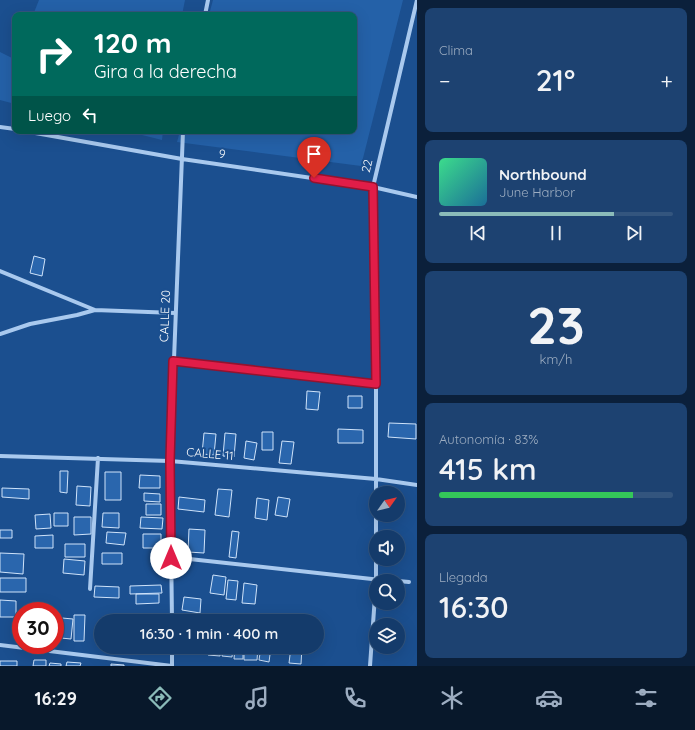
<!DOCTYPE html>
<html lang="es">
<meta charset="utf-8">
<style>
body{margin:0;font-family:Quicksand,sans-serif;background:#1d4271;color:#f1f3f6;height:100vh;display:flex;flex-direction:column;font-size:15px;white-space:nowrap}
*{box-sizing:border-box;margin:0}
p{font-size:13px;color:#9dadc1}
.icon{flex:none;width:22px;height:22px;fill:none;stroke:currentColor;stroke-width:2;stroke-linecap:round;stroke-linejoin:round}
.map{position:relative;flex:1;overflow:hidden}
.details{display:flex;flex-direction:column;gap:8px;padding:8px;background:#0b203b;width:278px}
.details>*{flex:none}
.hud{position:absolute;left:12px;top:12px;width:345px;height:122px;border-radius:8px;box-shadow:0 4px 16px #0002,0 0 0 1px #33557e;background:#00695c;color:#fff;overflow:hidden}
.needle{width:26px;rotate:56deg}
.controls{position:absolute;left:369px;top:486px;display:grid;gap:8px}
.controls a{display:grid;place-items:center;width:36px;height:36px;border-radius:50%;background:#143b6b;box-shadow:0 4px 16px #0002,0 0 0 1px #33557e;font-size:20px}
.speed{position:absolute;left:12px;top:602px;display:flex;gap:8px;font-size:20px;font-weight:700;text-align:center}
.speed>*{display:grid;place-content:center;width:52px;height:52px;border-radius:50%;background:#143b6b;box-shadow:0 4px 16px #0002,0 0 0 1px #33557e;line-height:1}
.speed .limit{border:6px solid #d22;background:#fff;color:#111}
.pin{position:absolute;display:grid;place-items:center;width:34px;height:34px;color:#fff;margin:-41px -17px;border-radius:50% 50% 50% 0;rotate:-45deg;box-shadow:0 0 4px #0007}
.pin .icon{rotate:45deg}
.me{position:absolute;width:44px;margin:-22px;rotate:0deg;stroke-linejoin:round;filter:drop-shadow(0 0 3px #0008)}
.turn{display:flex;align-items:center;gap:14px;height:84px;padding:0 16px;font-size:18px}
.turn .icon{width:52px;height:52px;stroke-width:2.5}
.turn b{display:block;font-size:28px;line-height:34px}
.then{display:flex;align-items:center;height:38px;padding:0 16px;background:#0003;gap:8px;font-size:15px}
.big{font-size:30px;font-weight:600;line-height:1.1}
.details .card{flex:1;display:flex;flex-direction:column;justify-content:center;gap:6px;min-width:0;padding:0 14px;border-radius:8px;background:#1d4271}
.details .dial{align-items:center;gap:0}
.dial b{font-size:52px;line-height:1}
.song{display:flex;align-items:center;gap:12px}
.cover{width:48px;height:48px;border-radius:6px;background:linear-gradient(135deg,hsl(150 70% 55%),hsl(200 70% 35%))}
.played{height:4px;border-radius:2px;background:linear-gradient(90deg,#8bbbb9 75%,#33557e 75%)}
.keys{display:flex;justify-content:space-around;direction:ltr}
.heat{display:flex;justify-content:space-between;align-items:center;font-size:22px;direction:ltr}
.charge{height:6px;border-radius:3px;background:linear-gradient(90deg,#34c759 83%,#33557e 0)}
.trip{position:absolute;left:94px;top:614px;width:230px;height:40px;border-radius:20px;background:#143b6b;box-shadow:0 4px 16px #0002,0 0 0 1px #33557e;font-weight:600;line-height:40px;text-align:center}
.tabs{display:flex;height:64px;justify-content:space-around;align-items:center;background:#08182b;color:#9dadc1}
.tabs .icon{width:28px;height:28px}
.tabs .active{color:#8bbbb9}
.tabs b{font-size:18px;color:#f1f3f6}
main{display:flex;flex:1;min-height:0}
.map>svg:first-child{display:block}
</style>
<main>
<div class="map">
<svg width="417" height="666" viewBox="0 0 417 666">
<rect width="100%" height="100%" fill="#1b4f8f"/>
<path fill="#2461a8" d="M39,0H185L182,15H33Z
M213,0H403L361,166L177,142L180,131H354V15H209Z
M0,52L14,59L15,57V104L0,100Z
M126,131H163L162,140Z"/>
<path fill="#2a66ad" stroke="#cfe3fa" d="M34,256L45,259L42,276L30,273Z
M307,391L320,392L318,410L306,409Z
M348,396H362V408H348Z
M389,423L416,424V439L388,437Z
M338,429L363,430V443H338Z
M262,432H273V450H262Z
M204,433L216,434L214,455L202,454Z
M225,433L236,434L234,457L223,456Z
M246,441L257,443L254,460L244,458Z
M282,441L294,442L291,464L279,463Z
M60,471H68L67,493L60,492Z
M105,472H121V500H105Z
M140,475L160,476V488H139Z
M77,486L91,487L90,506L76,505Z
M2,488L29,489V499L2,497Z
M218,489L232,490L229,517L215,515Z
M144,493L160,494V502L144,501Z
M179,497L205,500L204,512L178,509Z
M278,497L290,499L287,517L275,515Z
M257,498L269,500L267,520L255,518Z
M146,504H161V515H146Z
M54,513H68V526H54Z
M103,513H119V528L102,527Z
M50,514L51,528L36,529L35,515Z
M74,517H91V534L74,535Z
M141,517L163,518L162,529L140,528Z
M189,529L205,530L204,553L188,552Z
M0,530H12V538H0Z
M232,531L239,532L236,558L229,557Z
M107,532L126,533L124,545L106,543Z
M143,534H161V548H143Z
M53,535V548H35V536Z
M65,544H85V557H65Z
M0,553L24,554L23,574L0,572Z
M102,553H122V564H102Z
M64,559L85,561L84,575L63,573Z
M213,575L226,577L224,595L210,593Z
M0,578H26V592H0Z
M228,580L238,581L236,600L226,599Z
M244,583L257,585L255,604L242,603Z
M161,585L162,593L130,594V586Z
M95,586L119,587V598L94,597Z
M136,594H159V603L136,604Z
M184,597L201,599L200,613L182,610Z
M0,600L16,601V617H0Z
M74,615H85L84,641H74Z
M182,616H197L198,621H182Z
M62,618L73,619L71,639L61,638Z
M55,624H57L56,639H55Z
M141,647H165V649Z
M209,647H221L220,656L208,655Z
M223,647H233L232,657L222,656Z
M235,647H243V659H234Z
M244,647H258L257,660H244Z
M261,647H271L269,662L259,660Z
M291,647H302L301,664L289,663Z
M34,660H46V666H33Z
M0,661H17V666H0Z
M67,662L81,663L80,666H66Z
M50,663L61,664V666H49Z
M111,664L124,665V666H111Z"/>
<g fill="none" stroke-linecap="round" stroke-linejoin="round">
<path stroke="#a9c9ee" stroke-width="4" d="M205,15L208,0
M0,127L15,129
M24,131L182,159L373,187L417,197
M0,271L95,310
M0,334L30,324L77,315L95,310L175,313
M173,361L376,384
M0,456L170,461L376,479L417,485
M171,557L390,581
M376,557V384L373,187L417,0
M376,559V581
M398,581L409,582
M90,589L98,458
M172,621L170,461L183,131
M0,645L172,666V647
M370,666L376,582"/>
</g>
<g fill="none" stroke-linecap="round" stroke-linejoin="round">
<defs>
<path id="route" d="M171,558L170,461L173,361L376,384L373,187L314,178"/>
</defs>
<use href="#route" stroke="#92132f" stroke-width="10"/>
<use href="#route" stroke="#e11d48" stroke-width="7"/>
</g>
<g text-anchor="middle" stroke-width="4" stroke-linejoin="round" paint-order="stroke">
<g font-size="12" fill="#fff" stroke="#1b4f8f">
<text transform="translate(222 154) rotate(8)" y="4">9</text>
<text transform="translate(367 166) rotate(-77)" y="4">22</text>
<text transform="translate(165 316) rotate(-88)" y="4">CALLE 20</text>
<text transform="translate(210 454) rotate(5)" y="4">CALLE 11</text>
</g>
</g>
</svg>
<div class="controls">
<a><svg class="needle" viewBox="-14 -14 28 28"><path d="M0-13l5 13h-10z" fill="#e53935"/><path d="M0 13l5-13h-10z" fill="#9dadc1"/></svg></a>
<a><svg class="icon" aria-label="sound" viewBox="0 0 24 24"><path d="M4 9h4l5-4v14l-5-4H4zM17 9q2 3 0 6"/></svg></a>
<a><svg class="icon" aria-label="search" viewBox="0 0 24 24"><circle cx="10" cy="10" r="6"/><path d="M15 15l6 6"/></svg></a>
<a><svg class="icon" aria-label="layers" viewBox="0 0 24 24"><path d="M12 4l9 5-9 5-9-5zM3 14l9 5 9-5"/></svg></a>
</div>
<div class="speed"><div class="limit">30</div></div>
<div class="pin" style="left:314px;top:178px;background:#d93025"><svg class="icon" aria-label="arrive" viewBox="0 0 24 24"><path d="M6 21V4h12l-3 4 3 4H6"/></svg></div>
<svg class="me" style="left:171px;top:558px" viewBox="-20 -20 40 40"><circle r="19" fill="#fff"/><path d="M0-13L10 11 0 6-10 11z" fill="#e11d48"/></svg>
<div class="trip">16:30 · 1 min · 400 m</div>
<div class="hud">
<div class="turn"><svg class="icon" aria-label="right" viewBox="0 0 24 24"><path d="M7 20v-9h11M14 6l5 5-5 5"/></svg><div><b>120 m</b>Gira a la derecha</div></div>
<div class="then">Luego<svg class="icon" aria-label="left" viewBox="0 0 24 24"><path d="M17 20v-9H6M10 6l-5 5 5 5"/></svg></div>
</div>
</div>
<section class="details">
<div class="card"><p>Clima</p>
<div class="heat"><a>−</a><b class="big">21°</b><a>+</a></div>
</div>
<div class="card">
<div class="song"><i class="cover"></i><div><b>Northbound</b><p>June Harbor</p></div></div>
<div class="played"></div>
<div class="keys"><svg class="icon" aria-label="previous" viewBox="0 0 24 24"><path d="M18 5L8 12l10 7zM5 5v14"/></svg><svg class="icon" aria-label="pause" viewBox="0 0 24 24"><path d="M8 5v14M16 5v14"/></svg><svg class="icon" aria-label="next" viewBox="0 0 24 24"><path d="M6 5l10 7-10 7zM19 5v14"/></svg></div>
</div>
<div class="card dial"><b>23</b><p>km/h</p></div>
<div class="card"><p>Autonomía · 83%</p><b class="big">415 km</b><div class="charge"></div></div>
<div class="card"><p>Llegada</p><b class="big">16:30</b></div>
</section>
</main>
<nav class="tabs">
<b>16:29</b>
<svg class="icon active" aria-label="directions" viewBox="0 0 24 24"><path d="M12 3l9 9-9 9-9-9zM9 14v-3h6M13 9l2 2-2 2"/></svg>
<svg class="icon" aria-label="music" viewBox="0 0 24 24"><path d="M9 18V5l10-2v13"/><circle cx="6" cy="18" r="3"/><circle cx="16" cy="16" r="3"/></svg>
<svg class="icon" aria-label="phone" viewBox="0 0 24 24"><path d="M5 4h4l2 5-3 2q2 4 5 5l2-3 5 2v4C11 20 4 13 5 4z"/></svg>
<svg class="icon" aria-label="climate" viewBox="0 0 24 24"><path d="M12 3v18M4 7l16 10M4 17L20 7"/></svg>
<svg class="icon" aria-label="car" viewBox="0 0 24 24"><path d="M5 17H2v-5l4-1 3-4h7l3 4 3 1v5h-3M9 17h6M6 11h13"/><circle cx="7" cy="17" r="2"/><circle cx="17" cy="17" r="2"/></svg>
<svg class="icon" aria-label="filters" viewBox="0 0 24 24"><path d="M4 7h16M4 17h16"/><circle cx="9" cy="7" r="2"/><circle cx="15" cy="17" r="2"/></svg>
</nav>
